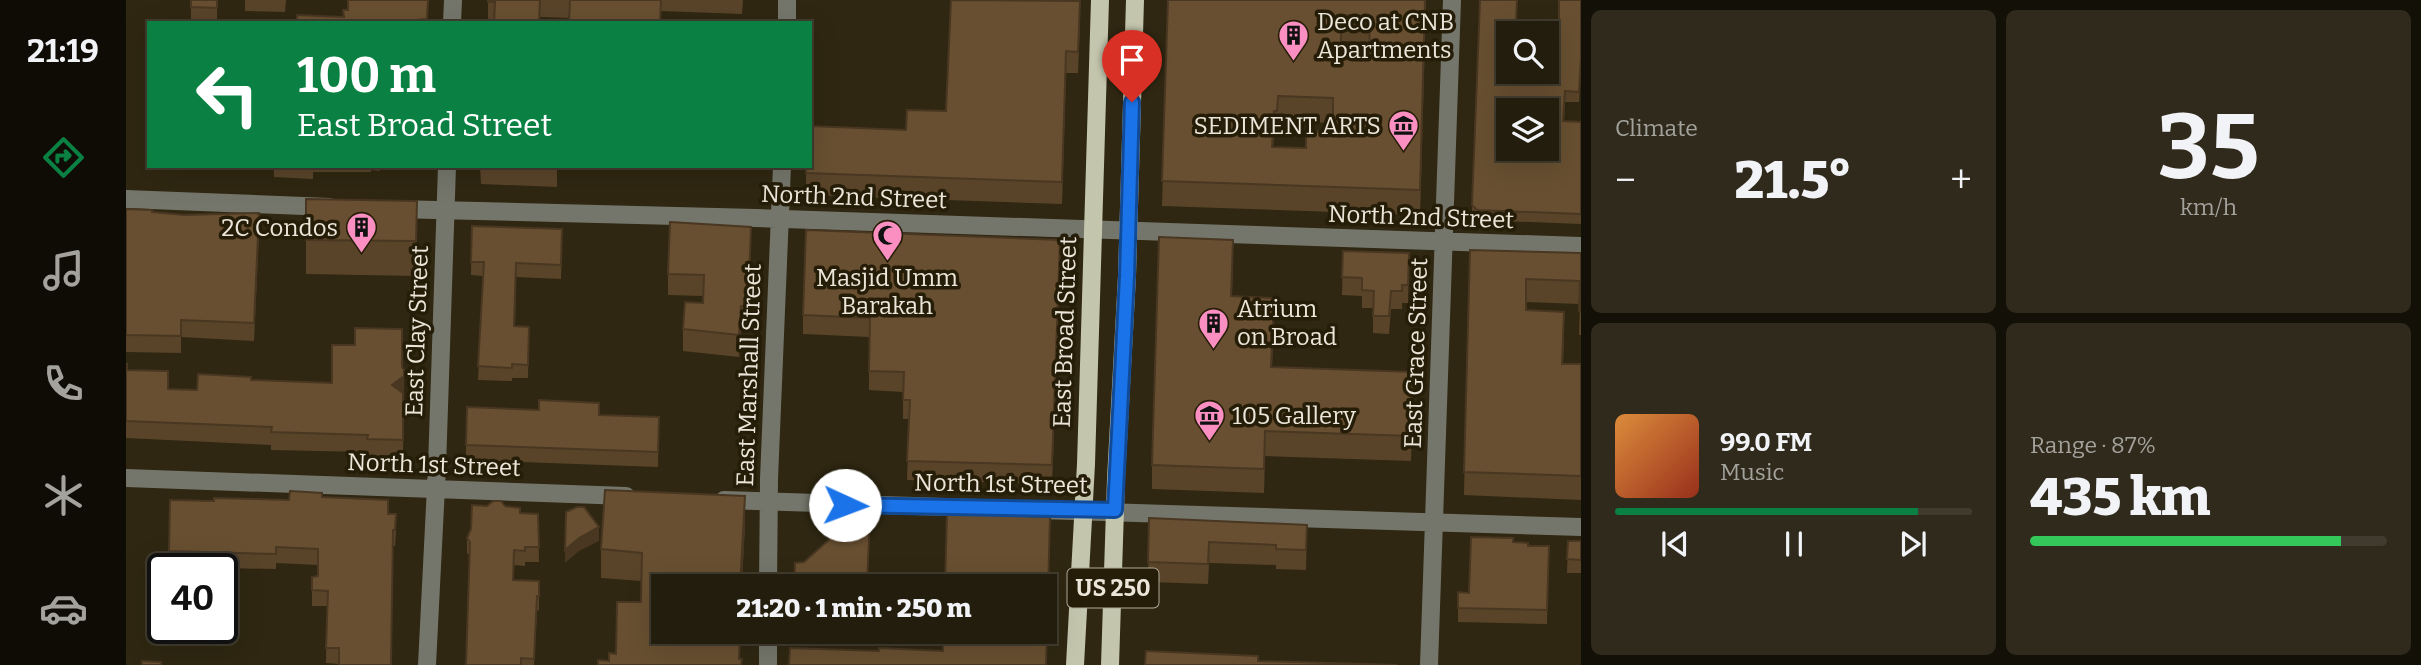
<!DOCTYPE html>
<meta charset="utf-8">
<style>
body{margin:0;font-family:Bitter,serif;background:#2f2a1b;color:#f1f3f6;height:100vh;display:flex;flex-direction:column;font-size:26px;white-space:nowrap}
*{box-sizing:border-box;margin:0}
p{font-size:23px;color:#a3a29d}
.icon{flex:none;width:38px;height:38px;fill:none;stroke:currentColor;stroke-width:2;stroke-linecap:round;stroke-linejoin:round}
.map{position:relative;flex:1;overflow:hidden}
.side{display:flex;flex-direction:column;gap:10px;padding:10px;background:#131007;width:840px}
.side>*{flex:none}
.top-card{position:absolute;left:21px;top:21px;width:665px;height:147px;border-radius:0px;box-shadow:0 7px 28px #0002,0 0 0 2px #403b2e;background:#0b8043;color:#fff;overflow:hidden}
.buttons{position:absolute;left:1370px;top:21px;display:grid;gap:14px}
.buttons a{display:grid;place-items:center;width:63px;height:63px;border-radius:0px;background:#231d0d;box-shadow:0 7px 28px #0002,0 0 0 2px #403b2e;font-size:35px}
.speed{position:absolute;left:21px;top:553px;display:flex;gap:14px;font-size:35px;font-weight:700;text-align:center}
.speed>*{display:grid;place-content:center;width:91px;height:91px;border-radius:50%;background:#231d0d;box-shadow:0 7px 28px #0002,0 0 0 2px #403b2e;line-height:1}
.speed .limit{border:4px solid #111;border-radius:10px;background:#fff;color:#111}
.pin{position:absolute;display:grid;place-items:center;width:60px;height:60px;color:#fff;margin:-72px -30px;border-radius:50% 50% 50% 0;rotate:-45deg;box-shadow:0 0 7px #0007}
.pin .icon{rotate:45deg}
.me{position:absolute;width:77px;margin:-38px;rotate:92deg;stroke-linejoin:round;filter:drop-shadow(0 0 5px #0008)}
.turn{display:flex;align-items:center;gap:24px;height:147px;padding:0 35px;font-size:32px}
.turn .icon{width:91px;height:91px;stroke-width:2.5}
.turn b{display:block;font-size:49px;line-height:60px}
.big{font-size:52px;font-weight:800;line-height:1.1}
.side .widget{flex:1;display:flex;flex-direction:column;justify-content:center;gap:10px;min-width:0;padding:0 24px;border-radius:10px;background:#2f2a1b}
.side .dial{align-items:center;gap:0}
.dial b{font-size:91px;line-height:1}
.song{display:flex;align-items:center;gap:21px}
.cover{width:84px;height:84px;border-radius:10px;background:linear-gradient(135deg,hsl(30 70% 55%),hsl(10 70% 35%))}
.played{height:7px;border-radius:4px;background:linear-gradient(90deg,#0b8043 85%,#403b2e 85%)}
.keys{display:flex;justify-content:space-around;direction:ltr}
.heat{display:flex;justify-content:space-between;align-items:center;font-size:38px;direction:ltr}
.charge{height:10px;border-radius:5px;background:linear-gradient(90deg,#34c759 87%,#403b2e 0)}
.side .tiles{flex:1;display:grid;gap:10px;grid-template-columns:repeat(2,1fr)}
.trip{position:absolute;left:525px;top:574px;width:406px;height:70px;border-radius:0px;background:#231d0d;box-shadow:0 7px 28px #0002,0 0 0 2px #403b2e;font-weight:800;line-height:70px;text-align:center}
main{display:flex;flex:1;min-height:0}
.dock{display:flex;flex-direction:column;width:126px;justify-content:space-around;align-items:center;background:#0e0c05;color:#a3a29d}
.dock .icon{width:49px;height:49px}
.dock .current{color:#0b8043}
.dock b{font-size:32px;color:#f1f3f6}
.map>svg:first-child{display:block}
</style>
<main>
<nav class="dock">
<b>21:19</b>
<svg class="icon current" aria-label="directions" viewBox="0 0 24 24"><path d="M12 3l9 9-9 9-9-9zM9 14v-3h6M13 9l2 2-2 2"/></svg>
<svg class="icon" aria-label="music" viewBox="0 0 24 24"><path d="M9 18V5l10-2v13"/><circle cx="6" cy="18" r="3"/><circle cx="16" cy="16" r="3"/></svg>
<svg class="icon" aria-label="phone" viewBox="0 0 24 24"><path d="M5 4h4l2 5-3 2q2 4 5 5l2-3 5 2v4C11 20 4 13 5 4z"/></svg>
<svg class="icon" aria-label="climate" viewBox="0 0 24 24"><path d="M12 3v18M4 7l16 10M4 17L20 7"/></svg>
<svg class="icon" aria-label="car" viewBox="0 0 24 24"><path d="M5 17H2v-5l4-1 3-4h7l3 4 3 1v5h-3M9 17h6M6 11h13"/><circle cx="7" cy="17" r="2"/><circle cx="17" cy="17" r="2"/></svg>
</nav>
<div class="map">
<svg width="1455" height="665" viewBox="0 0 1455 665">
<rect width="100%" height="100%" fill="#2f2711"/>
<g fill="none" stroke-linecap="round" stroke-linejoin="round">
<path stroke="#75766b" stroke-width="18" d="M326,23L327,0
M661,23V0
M0,199L203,207
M269,209L630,218L1455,246
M0,478L500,496
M598,500L1455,527
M642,586L643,479L656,166
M301,665L311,467L321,166
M642,665V632
M1303,665L1326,0"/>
<path stroke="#c3c5ad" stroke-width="18" d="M949,665L960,464L974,0
M984,665L990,479L1001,276L1009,0"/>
</g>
<path fill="#59442a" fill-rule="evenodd" d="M65,0H91V21H65Z
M119,0H160L159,12L119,11Z
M302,0V23H171L218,17L222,10Z
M362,0H617L616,14L535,11L443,18L414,17L368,22H362Z
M1042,0H1300L1294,215L1036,206ZM1216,41L1243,42V60L1215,59ZM1152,121L1207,123V132L1180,148L1147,147L1148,136H1151Z
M1455,0V68L1453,102H1439L1438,121L1455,122V224L1351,220L1346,216V205L1390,21L1433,23Z
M941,1L954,22L952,73H940L936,204L680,195V166L780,130L820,111Z
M148,166H254V171L245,170V172H187V179L148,177Z
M354,166H431V187L355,184Z
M180,199L291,201L290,276L180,274Z
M0,209L26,212L133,231L128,341L55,337V353L0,352Z
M346,226L436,242L435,279L390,277L389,326L403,327L402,378H386V381L352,380L357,276L345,275Z
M625,248L622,328L615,327L613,357L557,351V329L577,303V296L542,295V274Z
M1344,250L1455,253V335H1453L1454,304L1400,302V310L1438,335L1437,364H1455V500L1338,495Z
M1217,251L1283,253L1282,303H1276V309H1265L1263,334L1247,333V308H1236V296L1216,295Z
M934,259L926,484L781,480L783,419H777V392L743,390V337L677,334V315Z
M1107,265L1106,296L1148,322L1146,367L1287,397L1285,461L1139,456L1138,493L1026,489V465Z
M0,364L1,370L42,389L71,390L125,380L206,383L276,367L278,370L277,458L241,457V452L145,450V445L0,438Z
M473,415L533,417L532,467L340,460V445Z
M196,497L262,514L270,530L269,546H267L213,664L200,663L201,606H186V577L192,576V565L150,563V569L43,567L44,500H163Z
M379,506L394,513L412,514L413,562H399V566L388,565V580L413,581V611L411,610L408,665H340L344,556L341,553V538Z
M1023,518L1181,525L1180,570L1150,569V565L1083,563L1082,584L1022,582Z
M619,525L613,632L614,659L483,661L490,654L515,602V581L475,578V549Z
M1442,541H1455V573H1441Z
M1387,542L1402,546H1423L1421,624L1332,622V592L1343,593Z"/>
<path fill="#493722" d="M1299,0H1300L1294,215V190Z
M940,51V73L936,204V182Z
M133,213V231L128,341V323Z
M625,227V248L622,328V306Z
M934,240V259L926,484V465Z
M615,306V327L613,357V335Z
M1287,372V397L1285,461V436Z
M278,376V394L266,403V385Z
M1139,431V456L1138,493V469Z
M619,496V525L616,586H614Z
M473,527V541L453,551L439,563V550L453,538Z"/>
<path fill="#684f31" stroke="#493722" stroke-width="2" fill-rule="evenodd" d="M65,0H91V8L65,7Z
M222,0H302L301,19L291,20V23H171V15L218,17L217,10H222Z
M362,0H414L413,23H368L369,2H362Z
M444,0H535L534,23H443Z
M825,0L954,1L952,52L940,51L936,182L680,173V166H684V126L780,130L781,110L820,111Z
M1042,0H1299L1294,190L1036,181ZM1216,15L1244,17L1243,60L1214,59ZM1152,96L1207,98V132L1180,131V148L1146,147L1148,111H1151Z
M1354,0H1391L1390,21L1433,23V0H1455V57L1453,92L1439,91L1437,121L1455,122V214L1351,210L1346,205ZM1382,33H1421V72H1382ZM1382,110H1421V149H1382Z
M180,199L291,201L290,241L180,240Z
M0,209L26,210V212L58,215L133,213L128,323L55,320V336L0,335Z
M544,222L625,227L622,306H615L613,335L557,329L559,302L577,303L578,275L542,274Z
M346,226L436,229L435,265L390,263L388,326L403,327L402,365L386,364V368L352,366L358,262H345Z
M680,230L934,240L926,465L781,461L784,400H777L778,372L743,371L744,318L677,315Z
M1033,237L1107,240L1105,296L1148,298L1145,367L1287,372L1285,436L1139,431L1138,469L1026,465Z
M1344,250L1455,253V311H1453L1454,281L1400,279V310L1438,312L1436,364H1455V476L1338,472Z
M1217,251L1283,253L1282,285H1276V291H1265L1263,316H1247L1248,291L1236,290V278L1216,277Z
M229,328L276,329V367L278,370V376L266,385L277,393V440L241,439L242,435L145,432L146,427L0,421V364H1V370L42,371V389L71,390L72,374L125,377V380L206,383V345H229Z
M413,400L473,403V415L533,417L532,452L340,445L341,407L413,410Z
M479,490L619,496L614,586H537V632H612L611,635H614L613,659H616L615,665H472V660L483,661V653L490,654L491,602H515L516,553L475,549Z
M164,491L196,493V497L262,500V514H270L269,530H267L265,665H213V648H200L202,591L186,590V577L192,576V549L150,547V554L43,551L44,500L88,501V498L163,500Z
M367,501H375L379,506L394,508V513L412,514L413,547H399V551L388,550L387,580L413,581V596H411L408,659L395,658V665H340L344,542L341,538L345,529L346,505L361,506Z
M451,507H458L473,527L453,538L439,550L440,512Z
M717,512H744L741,586H668L669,563L678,562L715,529Z
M821,513L924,517L920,665H663L664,648L753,651V648L817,651V632H919V586H819Z
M1023,518L1181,525L1180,550L1150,549V545L1083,542L1082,564L1022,562Z
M1345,537L1387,538V542L1402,543V546H1423L1421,610L1332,608V592L1343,593Z
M1442,541H1455V560L1441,559Z
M1020,651L1132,656V661L1271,665H1019Z
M16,661L35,662V665H16Z"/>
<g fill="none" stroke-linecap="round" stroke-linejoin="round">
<defs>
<path id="route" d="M719,505L989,510L1001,276L1006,102"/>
</defs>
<use href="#route" stroke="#114b97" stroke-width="18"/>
<use href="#route" stroke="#1a73e8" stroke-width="12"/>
</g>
<defs>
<symbol id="building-pin" viewBox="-11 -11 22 30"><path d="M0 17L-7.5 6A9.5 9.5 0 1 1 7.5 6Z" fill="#fc8fc2" stroke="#251d07"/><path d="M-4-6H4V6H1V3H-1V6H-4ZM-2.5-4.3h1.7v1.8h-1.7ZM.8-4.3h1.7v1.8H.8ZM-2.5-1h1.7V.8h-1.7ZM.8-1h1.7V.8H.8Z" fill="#111"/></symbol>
<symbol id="museum-pin" viewBox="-11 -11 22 30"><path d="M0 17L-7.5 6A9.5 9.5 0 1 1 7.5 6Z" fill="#fc8fc2" stroke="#251d07"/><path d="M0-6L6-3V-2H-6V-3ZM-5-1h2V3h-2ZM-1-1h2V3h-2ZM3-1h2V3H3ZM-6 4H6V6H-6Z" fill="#111"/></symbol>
<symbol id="mosque-pin" viewBox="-11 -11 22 30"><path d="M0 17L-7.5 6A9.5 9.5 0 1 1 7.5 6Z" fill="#fc8fc2" stroke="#251d07"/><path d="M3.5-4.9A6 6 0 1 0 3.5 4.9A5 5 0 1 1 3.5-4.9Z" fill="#111"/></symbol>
</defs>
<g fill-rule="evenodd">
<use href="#building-pin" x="1150" y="18" width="35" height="47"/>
<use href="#museum-pin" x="1260" y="108" width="35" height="47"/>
<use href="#building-pin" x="218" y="210" width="35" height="47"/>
<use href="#mosque-pin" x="744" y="218" width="35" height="47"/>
<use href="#building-pin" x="1070" y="306" width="35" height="47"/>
<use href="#museum-pin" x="1066" y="398" width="35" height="47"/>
</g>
<g text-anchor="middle" stroke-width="7" stroke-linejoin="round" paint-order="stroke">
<rect fill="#251d07" stroke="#b0aa9a" stroke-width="2" x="941.5" y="568.5" width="91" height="39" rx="5"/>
<g font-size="23" font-weight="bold" fill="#ebe6d9">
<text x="987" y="596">US 250</text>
</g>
<g font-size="24" fill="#ebe6d9" stroke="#251d07" text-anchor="start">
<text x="1191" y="30">Deco at CNB<tspan x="1191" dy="28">Apartments</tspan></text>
<text x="1255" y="134" text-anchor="end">SEDIMENT ARTS</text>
<text x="212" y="236" text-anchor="end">2C Condos</text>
<text x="761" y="286" text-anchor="middle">Masjid Umm<tspan x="761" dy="28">Barakah</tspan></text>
<text x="1111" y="317">Atrium<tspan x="1111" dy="28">on Broad</tspan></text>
<text x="1106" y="424">105 Gallery</text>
</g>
<g font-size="24" fill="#ebe6d9" stroke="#251d07">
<text transform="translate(728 197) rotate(2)" y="8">North 2nd Street</text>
<text transform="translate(1295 217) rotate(2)" y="8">North 2nd Street</text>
<text transform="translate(291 331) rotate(-88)" y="8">East Clay Street</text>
<text transform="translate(939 332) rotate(-88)" y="8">East Broad Street</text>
<text transform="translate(1290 353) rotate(-88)" y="8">East Grace Street</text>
<text transform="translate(623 375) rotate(-88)" y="8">East Marshall Street</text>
<text transform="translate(308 465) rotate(2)" y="8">North 1st Street</text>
<text transform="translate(875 484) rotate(1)" y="8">North 1st Street</text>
</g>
</g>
</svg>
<div class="buttons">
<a><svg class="icon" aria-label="search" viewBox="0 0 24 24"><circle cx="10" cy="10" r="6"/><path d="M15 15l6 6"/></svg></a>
<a><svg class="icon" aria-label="layers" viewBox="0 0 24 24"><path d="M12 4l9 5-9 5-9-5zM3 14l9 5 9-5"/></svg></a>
</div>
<div class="speed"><div class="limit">40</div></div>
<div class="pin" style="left:1006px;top:102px;background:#d93025"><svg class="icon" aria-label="arrive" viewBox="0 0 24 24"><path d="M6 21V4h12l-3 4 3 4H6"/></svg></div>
<svg class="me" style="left:719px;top:505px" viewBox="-20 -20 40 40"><circle r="19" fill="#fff"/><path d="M0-13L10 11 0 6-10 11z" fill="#1a73e8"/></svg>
<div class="trip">21:20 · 1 min · 250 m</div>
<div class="top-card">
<div class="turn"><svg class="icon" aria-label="left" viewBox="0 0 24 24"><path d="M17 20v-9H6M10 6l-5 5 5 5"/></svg><div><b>100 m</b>East Broad Street</div></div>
</div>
</div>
<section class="side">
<div class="tiles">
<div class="widget"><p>Climate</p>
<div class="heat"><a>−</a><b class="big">21.5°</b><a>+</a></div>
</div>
<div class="widget dial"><b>35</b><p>km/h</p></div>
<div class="widget">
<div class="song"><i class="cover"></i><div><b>99.0 FM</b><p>Music</p></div></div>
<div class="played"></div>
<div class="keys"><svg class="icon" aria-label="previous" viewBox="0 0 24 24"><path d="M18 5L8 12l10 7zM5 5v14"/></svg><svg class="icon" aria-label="pause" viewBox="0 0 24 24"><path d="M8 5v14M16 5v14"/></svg><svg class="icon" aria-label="next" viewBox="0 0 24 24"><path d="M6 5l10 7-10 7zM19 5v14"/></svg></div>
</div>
<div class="widget"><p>Range · 87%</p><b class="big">435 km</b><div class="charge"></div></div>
</div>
</section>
</main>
